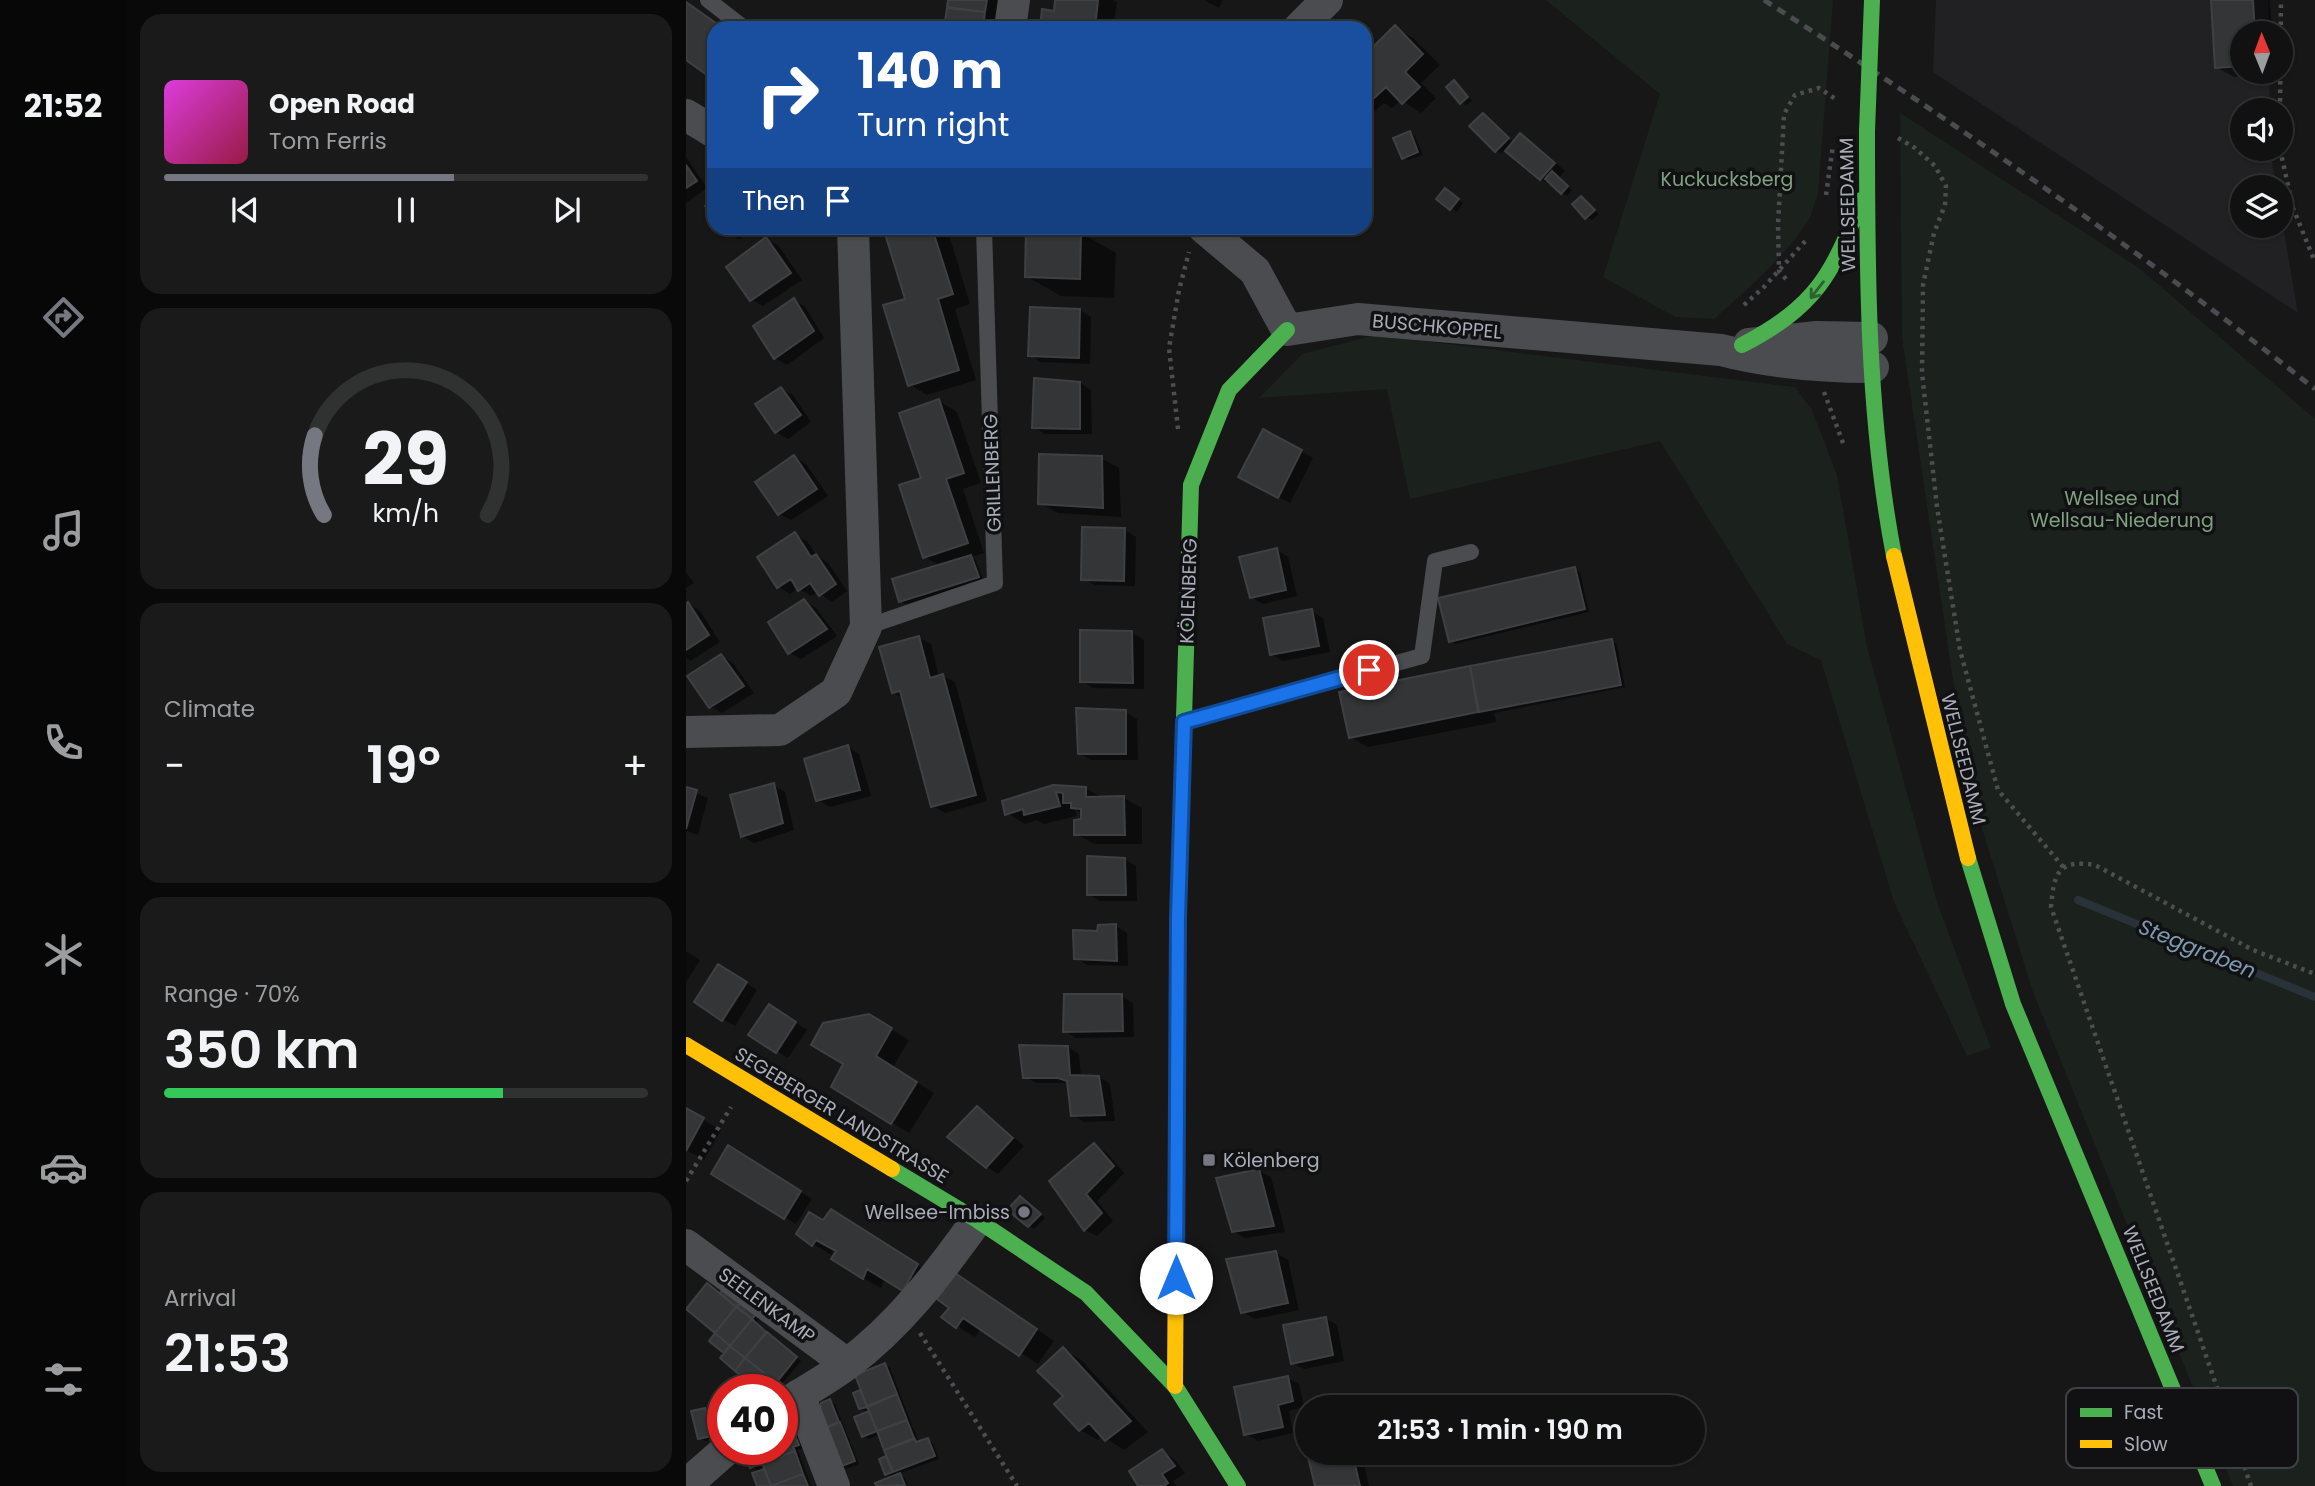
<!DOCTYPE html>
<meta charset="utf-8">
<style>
body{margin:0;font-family:Poppins,sans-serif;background:#1a1a1a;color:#f1f3f6;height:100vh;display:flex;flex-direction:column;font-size:26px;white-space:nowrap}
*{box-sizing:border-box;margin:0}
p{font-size:23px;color:#9c9d9f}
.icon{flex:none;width:38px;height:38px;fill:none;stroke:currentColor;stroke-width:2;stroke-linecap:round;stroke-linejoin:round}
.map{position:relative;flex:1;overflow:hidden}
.panel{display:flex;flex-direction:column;gap:14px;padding:14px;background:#090909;width:560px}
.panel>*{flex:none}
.hud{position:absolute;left:21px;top:21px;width:665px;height:214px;border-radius:21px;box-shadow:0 2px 5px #0004,0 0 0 2px #303131;background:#1a4fa0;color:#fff;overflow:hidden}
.needle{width:46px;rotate:359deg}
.fabs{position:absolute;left:1544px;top:21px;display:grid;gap:14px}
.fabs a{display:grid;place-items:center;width:63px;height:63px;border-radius:50%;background:#111;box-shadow:0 2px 5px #0004,0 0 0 2px #303131;font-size:35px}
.speed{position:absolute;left:21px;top:1374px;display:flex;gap:14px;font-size:35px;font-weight:700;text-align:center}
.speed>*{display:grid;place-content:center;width:91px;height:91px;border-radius:50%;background:#111;box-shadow:0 2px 5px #0004,0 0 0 2px #303131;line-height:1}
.speed .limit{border:10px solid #d22;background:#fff;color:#111}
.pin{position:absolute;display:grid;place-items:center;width:60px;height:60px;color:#fff;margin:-30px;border:4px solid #fff;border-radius:50%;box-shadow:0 2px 7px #0007}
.me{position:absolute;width:77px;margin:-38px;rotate:0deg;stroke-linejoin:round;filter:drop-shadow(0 0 5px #0008)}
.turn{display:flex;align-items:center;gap:24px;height:147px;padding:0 35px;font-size:32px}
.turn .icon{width:91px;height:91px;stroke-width:2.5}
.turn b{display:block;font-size:49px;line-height:60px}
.then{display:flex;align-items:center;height:66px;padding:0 35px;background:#0003;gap:14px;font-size:26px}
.big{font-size:52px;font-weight:600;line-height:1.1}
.panel .card{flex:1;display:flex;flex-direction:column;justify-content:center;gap:10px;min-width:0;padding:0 24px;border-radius:21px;background:#1a1a1a}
.panel .dial{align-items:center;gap:0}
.dial svg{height:182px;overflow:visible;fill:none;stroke:#303131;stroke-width:7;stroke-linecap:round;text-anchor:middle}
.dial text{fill:#f1f3f6;stroke:none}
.song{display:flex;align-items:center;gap:21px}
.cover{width:84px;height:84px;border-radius:10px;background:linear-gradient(135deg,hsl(300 70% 55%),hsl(340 70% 35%))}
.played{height:7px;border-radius:4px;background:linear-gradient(90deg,#757880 60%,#303131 60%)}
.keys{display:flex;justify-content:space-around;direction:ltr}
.heat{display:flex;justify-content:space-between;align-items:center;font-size:38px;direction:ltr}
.charge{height:10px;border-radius:5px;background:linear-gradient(90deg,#34c759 70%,#303131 0)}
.trip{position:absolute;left:609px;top:1395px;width:410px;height:70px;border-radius:35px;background:#111;box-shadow:0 2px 5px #0004,0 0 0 2px #303131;font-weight:600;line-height:70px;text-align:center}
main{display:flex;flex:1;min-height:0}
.tab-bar{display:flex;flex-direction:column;width:126px;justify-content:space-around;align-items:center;background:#070707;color:#9c9d9f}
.tab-bar .icon{width:49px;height:49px}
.tab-bar .current{color:#757880}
.tab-bar b{font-size:32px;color:#f1f3f6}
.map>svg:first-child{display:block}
</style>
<main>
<nav class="tab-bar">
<b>21:52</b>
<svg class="icon current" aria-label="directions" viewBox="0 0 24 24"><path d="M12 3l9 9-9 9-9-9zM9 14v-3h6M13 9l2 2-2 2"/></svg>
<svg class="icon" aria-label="music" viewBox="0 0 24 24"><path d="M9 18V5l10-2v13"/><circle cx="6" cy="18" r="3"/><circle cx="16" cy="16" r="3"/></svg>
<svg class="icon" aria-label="phone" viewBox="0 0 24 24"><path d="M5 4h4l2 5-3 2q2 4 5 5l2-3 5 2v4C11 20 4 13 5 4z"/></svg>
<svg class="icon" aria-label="climate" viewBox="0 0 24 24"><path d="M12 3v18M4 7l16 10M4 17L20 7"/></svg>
<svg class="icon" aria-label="car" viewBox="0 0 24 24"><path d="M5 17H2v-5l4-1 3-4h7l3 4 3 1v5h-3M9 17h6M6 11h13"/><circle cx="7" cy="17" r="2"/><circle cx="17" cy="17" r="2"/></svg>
<svg class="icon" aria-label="filters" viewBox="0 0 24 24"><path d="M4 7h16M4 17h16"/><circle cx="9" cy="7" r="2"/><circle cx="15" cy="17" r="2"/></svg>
</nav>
<section class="panel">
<div class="card">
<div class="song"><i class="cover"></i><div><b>Open Road</b><p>Tom Ferris</p></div></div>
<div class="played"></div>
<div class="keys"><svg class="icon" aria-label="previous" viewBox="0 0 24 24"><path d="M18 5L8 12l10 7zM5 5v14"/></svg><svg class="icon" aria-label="pause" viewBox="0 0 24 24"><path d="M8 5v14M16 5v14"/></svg><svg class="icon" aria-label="next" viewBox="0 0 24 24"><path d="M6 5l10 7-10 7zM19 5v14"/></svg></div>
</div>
<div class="card dial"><svg viewBox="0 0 100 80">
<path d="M14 69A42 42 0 1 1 86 69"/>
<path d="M14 69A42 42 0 0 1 10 34" stroke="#757880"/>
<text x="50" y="56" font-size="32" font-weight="700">29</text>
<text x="50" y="72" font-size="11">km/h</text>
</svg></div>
<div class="card"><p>Climate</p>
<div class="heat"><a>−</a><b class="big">19°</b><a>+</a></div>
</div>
<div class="card"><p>Range · 70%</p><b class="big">350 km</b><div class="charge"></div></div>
<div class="card"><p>Arrival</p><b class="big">21:53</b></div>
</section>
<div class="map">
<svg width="1629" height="1486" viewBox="0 0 1629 1486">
<rect width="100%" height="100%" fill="#171717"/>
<path fill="#212124" d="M1250,0H1582L1583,33H1556V72H1583L1584,110H1556V149H1584L1590,187H1556V226H1594V209L1612,313L1247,72Z"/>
<path fill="#1b211c" d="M860,0H1147L1132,193C1129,201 1127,211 1123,219C1102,254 1059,292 1028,319L989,317L917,277L974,94Z
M1214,113L1453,268L1629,419V1486H1547L1347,992L1283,787L1216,338Z
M689,335L1109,387L1126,410L1151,475L1181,647L1251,902L1305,1048L1281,1056L1208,902L1135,660L1101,644L974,441L724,499L701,389L573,398L616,354Z"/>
<path fill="#0007" d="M263,0H313L309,28H260Z
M371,0H427L431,2L427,28H356L369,12Z
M518,0H537L533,8Z
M1527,0H1584L1586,33H1556V72H1587V75L1548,77L1530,67Z
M709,28L727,38L754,65L735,83L750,98L735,113L715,100L706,108L698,103L687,113L679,108V57Z
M768,82L773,85L786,101L780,105L775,102Z
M797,115L828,143L834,135L846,142L879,171L873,178L886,190L881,196L855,179L820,149L815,153L810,150Z
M724,133L729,136L737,155L722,160L717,157Z
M0,157L21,188L0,203Z
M764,193L777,203L771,212L752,199Z
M900,201L913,214L906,220L900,217Z
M38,228H76L53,239L42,232Z
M235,228H250L263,235L284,304L269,309L290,380L241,395L223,384L221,300L202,238Z
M395,233L430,253L428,298L375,296L340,276Z
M80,239L92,245L116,280L77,306L65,299Z
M108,300L119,307L138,338L101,365L89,358Z
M394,310L405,317L404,364L355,362L344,355Z
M394,383L405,390L406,434H359L347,427Z
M95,389L107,395L125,422L102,439L90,432Z
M253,401L271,412L295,483L277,489L298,553L286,557L290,560L297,580L220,604L214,601L255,566L239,557Z
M578,431L627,458L604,503L565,483Z
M109,457L120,464L142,496L105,520L93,514Z
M415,458L433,468L435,517L372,513L354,503Z
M439,530L450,537L449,586L409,585L397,579Z
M109,535L121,541L130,555L142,563L161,591L146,602L132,592L125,596L112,588L104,594L93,587Z
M591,550L602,557L611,596L577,604L565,597Z
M889,569L894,572L903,612L769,644L764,641Z
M0,572L8,583L0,588Z
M118,601L130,608L151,636L115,659L104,653Z
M3,604L14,611L34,642L4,661L0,658V606Z
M625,611L637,618L644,652L597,661L585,654Z
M446,633L458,640V689L407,688L396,681Z
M233,638L245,644L253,677L257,676L269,682L301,801L259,813L247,806L218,699L207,692Z
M926,641L931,644L939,687L808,713L810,722L682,747L664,737L783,668L787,670Z
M35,656L47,663L68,693L36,713L24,706Z
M440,712L451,719L452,760H405L393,753Z
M162,747L173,754L185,796L144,807L132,800Z
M87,785L99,792L108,830L68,843L56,836Z
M367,787L399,788L417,798H438L456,808V844H408L390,834L397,821V814L389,809L391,816L358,824L351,820L339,824L321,813Z
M0,789L22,798L12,835L0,831Z
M438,859L450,866L451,901H414L402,894Z
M430,926L441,933L442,966L401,965L390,958L413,933Z
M0,951L14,960L0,982Z
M33,966L71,990L49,1026L37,1019Z
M436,996L447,1003L448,1037L390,1038L378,1031Z
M95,1013L121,1030L102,1058L91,1051Z
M183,1016L223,1040L207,1067L248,1093L223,1133L147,1087Z
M382,1047L393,1054L395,1077H413L424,1084L429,1121L398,1122L387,1115L383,1083H351L339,1077Z
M291,1108L303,1115L338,1146L312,1174L301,1167Z
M0,1110L35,1130L18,1160L0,1150Z
M408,1146L420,1152L438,1173L411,1201L427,1221L411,1236L399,1230L366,1182Z
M54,1154L126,1199L110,1224L27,1173Z
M573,1171L585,1177L599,1232L559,1238L547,1231Z
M339,1201L359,1218L348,1229L343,1226Z
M138,1222H163L249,1276L236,1299L199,1278L195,1288L177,1278L149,1248L145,1255L112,1234Z
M590,1253L602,1260L613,1310L569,1319L557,1312Z
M287,1286L368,1341L352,1364L295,1328L289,1337L271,1326Z
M40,1288L76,1316L70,1323L115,1361L96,1384L84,1376L74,1388L69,1385L36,1358L41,1353L25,1340L32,1333L35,1295Z
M639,1318L651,1325L658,1361L618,1369L606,1363Z
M377,1349L395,1360L462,1432L438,1450L416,1436L412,1440L394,1430L379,1397Z
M199,1365L204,1368L233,1443L242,1440L247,1443L253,1459L212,1474L219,1478L222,1486H192L191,1484L207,1478L200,1474L195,1460L203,1457L194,1434L183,1439L177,1436L183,1413L174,1408L169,1394L177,1391Z
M601,1378L613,1384L618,1407L603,1411L607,1433L572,1441L560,1434Z
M144,1401L149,1404L173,1464L157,1470L138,1430Z
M19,1409L24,1412L31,1438L19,1441L14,1438Z
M104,1425L109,1428L117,1448L112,1450L125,1486H73L74,1472L66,1467L60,1451L96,1449Z
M476,1451L487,1458L499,1473L487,1481L490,1486H454Z
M650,1452H670L676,1456L683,1486H631Z"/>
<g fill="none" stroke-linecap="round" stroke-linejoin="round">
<path stroke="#2a3239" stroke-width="8" d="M1392,900L1629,997"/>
</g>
<path fill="#343537" stroke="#3f4043" stroke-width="2" d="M262,0H301L299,12L261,7Z
M369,0H412L409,28H354L356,9L368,11Z
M1525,0H1567L1569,33H1556V66L1529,68Z
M0,2L37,28H28V80L0,60Z
M261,8L299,12L297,28H258Z
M709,25L737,54L719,72L734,87L716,104L700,87L687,99L681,93L679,94V55Z
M768,80L782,97L774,104L760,87Z
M797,113L823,138L809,152L783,126Z
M724,131L732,152L716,159L707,138Z
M834,133L869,163L854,180L819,151Z
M0,165L11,181L0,188Z
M866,171L882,186L875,194L859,179Z
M759,188L773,199L764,210L750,199Z
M895,196L909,210L899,219L886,204Z
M28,200V218L19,206Z
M36,228H52L40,234Z
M229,228H246L267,294L252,299L273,370L222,386L197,305L219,299L200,237Z
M340,229L395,231L394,279L339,277Z
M80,237L105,273L64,301L40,267Z
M108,298L128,331L88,359L67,326Z
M344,307L394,309L393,358L342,356Z
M348,378L394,382V429L346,428Z
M95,387L115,415L89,433L69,404Z
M253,399L278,473L260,479L282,543L237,558L213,485L235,478L213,413Z
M577,429L616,450L592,498L552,477Z
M353,454L416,456L417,508L352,504Z
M108,455L131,489L92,515L69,482Z
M396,527L439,528L438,581L395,580Z
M109,532L125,557L130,554L150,584L133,596L124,583L112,591L105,579L91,588L71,557Z
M591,548L600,590L564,598L553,557Z
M285,555L293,577L213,602L206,579Z
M889,567L899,609L763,642L752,598Z
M118,599L141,629L102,654L82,622Z
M2,602L23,635L0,650V604Z
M626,609L633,646L584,655L577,618Z
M394,630L446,631L447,683L394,682Z
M233,636L244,678L257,674L290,795L245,807L214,691L206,693L193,647Z
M926,639L935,685L793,712L784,666Z
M35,654L58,686L23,708L1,676Z
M784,666L792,712L663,738L653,692Z
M390,708L440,710V754H392Z
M162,745L174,790L130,801L118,759Z
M88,783L97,823L55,837L44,795Z
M367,785L400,787V797L438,796L439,835H388V820L395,819V809L385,808V803H377V793L370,792L374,806L338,815L337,809L319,815L316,801Z
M0,787L11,790L0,829Z
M401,856L439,858L440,895H401Z
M430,924L431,961L388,959L387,930L411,931L412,925Z
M32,964L61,982L36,1021L8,1002Z
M378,994H436L437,1031L377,1032Z
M83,1004L110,1022L90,1053L62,1035Z
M183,1014L206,1028L190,1056L231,1082L205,1124L145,1087L157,1064L125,1045L137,1023Z
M333,1045L382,1046L384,1075L413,1076L419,1115L385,1116L381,1081L372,1078H337Z
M291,1106L327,1138L300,1168L261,1137Z
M0,1108L18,1118L0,1151Z
M408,1143L428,1166L400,1194L416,1213L398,1231L363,1181Z
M42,1145L115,1191L98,1219L25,1174Z
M573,1169L588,1226L546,1232L530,1178Z
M334,1196L355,1214L342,1227L321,1210Z
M145,1209L232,1264L217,1291L181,1269L177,1279L145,1259L150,1251L130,1240L126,1246L110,1234L123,1212L137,1220Z
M590,1251L602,1303L555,1313L540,1259Z
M269,1273L351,1329L333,1356L277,1318L270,1328L255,1317L263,1308L251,1299Z
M21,1283L50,1307L29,1333L0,1309Z
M40,1286L56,1300L50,1307L34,1293Z
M57,1300L72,1312L66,1319L51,1307Z
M50,1307L66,1319L44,1346L29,1333Z
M640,1317L647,1355L605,1364L597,1325Z
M66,1319L80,1332L59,1358L44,1346Z
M81,1332L111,1357L90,1383L59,1358Z
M29,1333L44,1346L38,1353L23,1341Z
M44,1346L59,1358L49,1371L34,1358Z
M377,1347L445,1421L419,1441L403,1423L393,1431L368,1404L377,1396L351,1371Z
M59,1358L78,1373L68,1386L49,1371Z
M199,1363L211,1394L181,1406L169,1375Z
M602,1376L607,1401L592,1405L597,1427L558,1435L548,1387Z
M174,1390L181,1407L173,1409L167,1393Z
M211,1394L221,1420L191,1431L181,1407Z
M144,1399L153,1422L135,1429L133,1422L135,1403Z
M19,1408L26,1436L12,1439L5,1411Z
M183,1411L191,1431L176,1437L168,1417Z
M221,1420L228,1438L198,1450L191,1431Z
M154,1422L169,1461L151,1468L136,1430Z
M104,1423L113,1445L107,1447L109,1451L76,1463L71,1449H96V1426Z
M242,1438L249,1456L207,1472L198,1450L229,1439L230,1442Z
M71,1449L76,1463L64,1468L57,1450Z
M476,1449L489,1466L476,1474L482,1483L478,1486H452L443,1471Z
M109,1451L117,1474L85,1486L76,1463Z
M642,1452H666L674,1486H629L622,1457Z
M200,1456L207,1472L199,1475L193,1459Z
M78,1469L85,1486H71L66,1473Z
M214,1473L219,1485L190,1486L189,1483Z
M117,1474L122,1486H85Z"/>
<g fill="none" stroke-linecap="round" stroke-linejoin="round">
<path stroke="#4d4e52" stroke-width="4.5" stroke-dasharray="3.5 5" stroke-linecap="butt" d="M1594,110L1595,0
M1212,138L1229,148L1249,166L1260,186L1259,205L1248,233L1237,285L1236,373L1251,507L1274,650L1312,790L1378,868
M1594,149L1607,208L1629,262
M1140,195L1147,145
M1100,279L1093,271L1092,225L1098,114L1109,95L1133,88L1151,100
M1058,305L1078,287L1122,238
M1138,392L1157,443
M492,429L483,348L493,290L503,252
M0,1181L45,1107
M234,1333L331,1486
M1565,1486L1365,907C1368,874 1371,859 1409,865L1567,950L1629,974"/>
<path stroke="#4b4c50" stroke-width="16" d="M22,0L58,28
M180,627L309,583L298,228
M498,722L736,656L749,561L785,552"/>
<path stroke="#4b4c50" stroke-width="32" d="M324,28L328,0
M613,28L641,0
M0,115L28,132
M518,228L569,271L601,330L672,319L1035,350C1085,363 1135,367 1187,367
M1063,344L1131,337L1186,338
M0,732L94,730L150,692L180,627L167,228
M0,1245L161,1364
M113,1395L148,1486
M96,1406C117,1392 140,1380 160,1365C213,1326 253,1273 291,1220
M0,1485L41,1449"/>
<path stroke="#4caf50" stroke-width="16" d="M1181,131C1181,273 1181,416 1208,556
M1056,345C1130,306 1146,276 1175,200
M1282,858L1327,1004L1527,1486
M491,1102L492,918L505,485L543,390L601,330
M206,1169L291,1220L400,1293L489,1386L552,1486"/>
<path stroke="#ffc107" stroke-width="16" d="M1208,556L1282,858
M0,1045L206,1169
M489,1386L491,1102"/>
<path stroke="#4b4c4f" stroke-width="5" stroke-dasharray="9 7" stroke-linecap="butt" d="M1078,0C1267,121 1453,250 1629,389"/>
<path stroke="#4caf50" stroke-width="16" d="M1181,131L1186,0"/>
</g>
<defs><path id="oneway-shaft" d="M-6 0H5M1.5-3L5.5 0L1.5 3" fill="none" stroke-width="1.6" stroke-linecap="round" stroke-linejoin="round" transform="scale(1.75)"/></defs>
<use stroke="#2e6032" href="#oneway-shaft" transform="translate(1131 290) rotate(128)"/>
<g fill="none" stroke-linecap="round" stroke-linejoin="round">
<defs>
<path id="route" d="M490,1278L492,918L498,722L683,670"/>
</defs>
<use href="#route" stroke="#114b97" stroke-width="18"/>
<use href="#route" stroke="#1a73e8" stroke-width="12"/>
</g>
<g fill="#757880" stroke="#111113" stroke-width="2.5">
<rect x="516" y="1153" width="14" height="14" rx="3.5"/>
<circle cx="338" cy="1212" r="7"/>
</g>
<g text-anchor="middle" stroke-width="7" stroke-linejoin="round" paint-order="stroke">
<g font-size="19" fill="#7fa381" stroke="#111113">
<text x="1041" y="186">Kuckucksberg</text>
<text x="1436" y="505">Wellsee und<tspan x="1436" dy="22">Wellsau-Niederung</tspan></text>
</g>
<g font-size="19" fill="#a8adb8" stroke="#111113">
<text transform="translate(1161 205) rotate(-91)" y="7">WELLSEEDAMM</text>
<text transform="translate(751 326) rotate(5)" y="7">BUSCHKOPPEL</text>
<text transform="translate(306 473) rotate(-92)" y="7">GRILLENBERG</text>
<text transform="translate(502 591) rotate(-88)" y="7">KÖLENBERG</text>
<text transform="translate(1278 759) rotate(76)" y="7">WELLSEEDAMM</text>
<text transform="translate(156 1115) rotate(31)" y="7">SEGEBERGER LANDSTRASSE</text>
<text transform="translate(1468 1289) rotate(68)" y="7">WELLSEEDAMM</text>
<text transform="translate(81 1305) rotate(36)" y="7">SEELENKAMP</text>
</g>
<g font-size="19" fill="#a8adb8" stroke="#111113" text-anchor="start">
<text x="537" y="1167">Kölenberg</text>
<text x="324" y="1219" text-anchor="end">Wellsee-Imbiss</text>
</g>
<g font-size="21" font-style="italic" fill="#7f9bb3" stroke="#111113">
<text transform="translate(1511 949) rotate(22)" y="7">Steggraben</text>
</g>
</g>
<rect x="1380" y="1388" width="232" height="80" rx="10" fill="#111113" stroke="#3e4045" stroke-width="2"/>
<rect x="1394" y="1408" width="32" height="9" fill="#4caf50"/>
<rect x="1394" y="1440" width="32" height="8" fill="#ffc107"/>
<g font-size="19" fill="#a8adb8">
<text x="1438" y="1419">Fast</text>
<text x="1438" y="1451">Slow</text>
</g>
</svg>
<div class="fabs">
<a><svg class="needle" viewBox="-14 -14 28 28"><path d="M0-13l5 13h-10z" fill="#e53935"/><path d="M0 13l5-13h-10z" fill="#9c9d9f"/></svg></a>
<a><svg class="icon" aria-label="sound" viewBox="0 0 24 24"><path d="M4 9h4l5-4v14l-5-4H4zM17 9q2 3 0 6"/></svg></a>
<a><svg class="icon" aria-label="layers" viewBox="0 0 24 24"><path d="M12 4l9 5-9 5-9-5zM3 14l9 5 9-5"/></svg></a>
</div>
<div class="speed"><div class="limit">40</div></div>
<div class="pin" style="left:683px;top:670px;background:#d93025"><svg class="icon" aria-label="arrive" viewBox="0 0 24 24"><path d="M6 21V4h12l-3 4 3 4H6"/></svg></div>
<svg class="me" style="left:490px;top:1278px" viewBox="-20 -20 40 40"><circle r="19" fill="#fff"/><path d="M0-13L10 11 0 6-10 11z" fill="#1a73e8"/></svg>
<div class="trip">21:53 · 1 min · 190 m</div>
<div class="hud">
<div class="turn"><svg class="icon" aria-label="right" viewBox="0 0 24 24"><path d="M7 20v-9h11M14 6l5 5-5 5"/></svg><div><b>140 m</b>Turn right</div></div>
<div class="then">Then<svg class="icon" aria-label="arrive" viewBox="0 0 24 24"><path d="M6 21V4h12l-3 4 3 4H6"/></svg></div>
</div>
</div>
</main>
